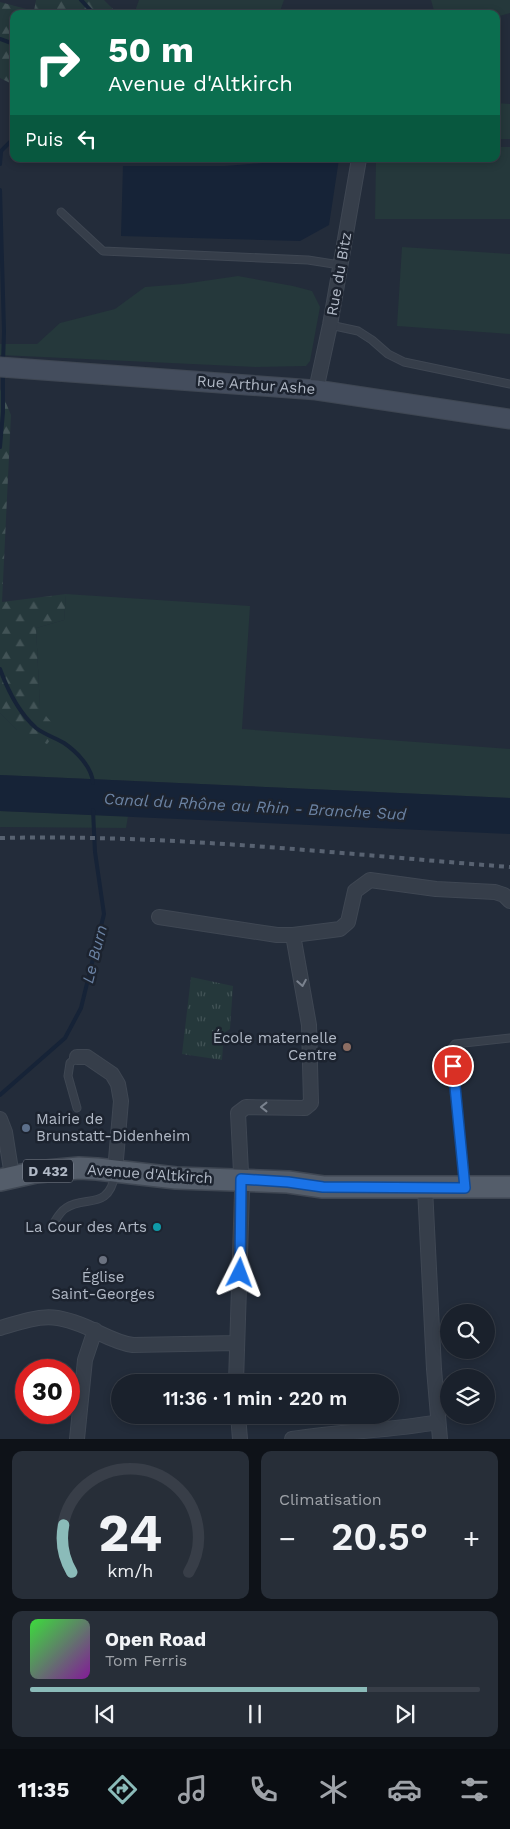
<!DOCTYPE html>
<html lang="fr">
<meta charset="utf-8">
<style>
body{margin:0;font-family:"Work Sans",sans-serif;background:#272e38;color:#f1f3f6;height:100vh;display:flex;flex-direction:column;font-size:19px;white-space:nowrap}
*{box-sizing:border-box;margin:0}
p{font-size:16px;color:#9fa3a9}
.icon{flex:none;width:28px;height:28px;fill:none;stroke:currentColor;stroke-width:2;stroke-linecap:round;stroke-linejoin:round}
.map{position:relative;height:1439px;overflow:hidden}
.drawer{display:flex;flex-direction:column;gap:12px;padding:12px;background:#0e1218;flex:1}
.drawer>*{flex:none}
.guide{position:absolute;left:10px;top:10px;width:490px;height:152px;border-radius:10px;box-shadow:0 2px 8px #0003,0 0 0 1px #383e48;background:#0b6e4f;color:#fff;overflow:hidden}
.fabs{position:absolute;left:440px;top:1304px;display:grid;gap:10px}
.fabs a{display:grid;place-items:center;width:55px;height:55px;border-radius:50%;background:#1a212c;box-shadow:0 2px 8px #0003,0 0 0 1px #383e48;font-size:25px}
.speed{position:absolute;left:15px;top:1359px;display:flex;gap:10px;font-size:25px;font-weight:700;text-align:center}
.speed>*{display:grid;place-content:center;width:65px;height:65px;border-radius:50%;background:#1a212c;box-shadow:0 2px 8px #0003,0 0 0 1px #383e48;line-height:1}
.speed .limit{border:8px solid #d22;background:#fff;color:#111}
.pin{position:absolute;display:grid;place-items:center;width:42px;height:42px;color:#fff;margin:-21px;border:2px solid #fff;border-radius:50%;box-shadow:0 1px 5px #0007}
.me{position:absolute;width:55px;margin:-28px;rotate:3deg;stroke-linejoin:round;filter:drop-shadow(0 0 4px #0008)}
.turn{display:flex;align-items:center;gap:18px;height:105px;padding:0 15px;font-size:22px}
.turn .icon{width:65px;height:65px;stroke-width:2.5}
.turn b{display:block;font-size:35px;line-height:42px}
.then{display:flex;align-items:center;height:48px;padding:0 15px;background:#0003;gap:10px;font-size:19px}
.big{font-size:38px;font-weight:600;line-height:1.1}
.drawer .widget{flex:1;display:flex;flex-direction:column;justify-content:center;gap:8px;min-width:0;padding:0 18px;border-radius:10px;background:#272e38}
.drawer .dial{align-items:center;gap:0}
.dial svg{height:130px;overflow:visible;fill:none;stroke:#383e48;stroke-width:7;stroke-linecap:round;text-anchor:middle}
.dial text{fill:#f1f3f6;stroke:none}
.song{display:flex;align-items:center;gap:15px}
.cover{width:60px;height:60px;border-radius:8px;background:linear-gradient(135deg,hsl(120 70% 55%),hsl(290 70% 35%))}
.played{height:5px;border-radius:2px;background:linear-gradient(90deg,#8bbbb9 75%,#383e48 75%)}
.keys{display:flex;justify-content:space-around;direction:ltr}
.heat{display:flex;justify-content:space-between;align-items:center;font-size:28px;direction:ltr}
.drawer .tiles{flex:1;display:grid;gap:12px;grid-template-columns:1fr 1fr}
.widget:last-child{grid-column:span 2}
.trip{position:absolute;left:111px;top:1374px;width:288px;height:50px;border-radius:25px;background:#1a212c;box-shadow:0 2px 8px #0003,0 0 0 1px #383e48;font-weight:600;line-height:50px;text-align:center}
.tab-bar{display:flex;height:80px;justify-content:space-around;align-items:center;background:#0a0d12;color:#9fa3a9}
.tab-bar .icon{width:35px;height:35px}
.tab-bar .selected{color:#8bbbb9}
.tab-bar b{font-size:22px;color:#f1f3f6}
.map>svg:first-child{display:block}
</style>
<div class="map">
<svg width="510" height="1439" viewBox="0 0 510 1439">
<defs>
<pattern id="forest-firs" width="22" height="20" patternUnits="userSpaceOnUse" patternTransform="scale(1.25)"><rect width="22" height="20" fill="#25383b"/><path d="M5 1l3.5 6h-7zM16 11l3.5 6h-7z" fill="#425356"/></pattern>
<pattern id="park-tufts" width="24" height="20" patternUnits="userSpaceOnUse" patternTransform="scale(1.25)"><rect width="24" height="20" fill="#25383b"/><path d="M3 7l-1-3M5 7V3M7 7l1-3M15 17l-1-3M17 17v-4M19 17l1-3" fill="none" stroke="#425356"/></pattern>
</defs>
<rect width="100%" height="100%" fill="#232c3a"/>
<path fill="#25383b" d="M139,0H284L279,14H134Z
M431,0H510V13L496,17V14H435Z
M496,103L510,104V139H496Z
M496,147H510V219H375L376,159H496Z
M402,247L510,254V334L397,326Z
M238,276L293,286L312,291L320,307L310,361L306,366L256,367L0,355V344H37L60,323L115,309L145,287L183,284Z
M66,594L250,606L242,729L510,749V798L0,775V713L17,730L40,709L36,628L64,620Z
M0,811L128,816L126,828L0,827Z"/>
<path fill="url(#forest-firs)" d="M36,0H104L117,13L14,14V85L0,78V2L34,11Z
M0,389L11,415L2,602L66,594L64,620L36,628L40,709L58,730L47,744L17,730L0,713Z"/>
<path fill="url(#park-tufts)" d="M191,977L233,986L230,1029L224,1033L222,1060L182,1054Z"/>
<path fill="#162337" d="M311,159H339L329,225L300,241L121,236L123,166H225Z
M0,775L510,798V834L0,811Z"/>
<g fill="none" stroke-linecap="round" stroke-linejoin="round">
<path stroke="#162337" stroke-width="4" d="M81,0L94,14
M0,39L14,44
M0,164L1,151L14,138
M0,190L4,331L3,363
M0,447L3,412V372
M0,669C8,691 18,712 36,728C44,734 55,738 64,743C76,751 92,767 93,783
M0,1095L65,1038L81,1008L104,914L95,852L93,810"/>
<defs>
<path id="lane" d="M61,212L103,251L308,260L340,265
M330,325L358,331L372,340L388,354L404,362L510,384
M77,1057L70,1063L68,1076L77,1108
M465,1185L451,1049L455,1044L510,1038
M55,1221C58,1216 61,1211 66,1208C85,1195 109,1211 115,1174"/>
<path id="street" d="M316,390L330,325L359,159
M159,917L277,935H293L340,929L348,922L355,891L370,880L436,889L495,892L504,895L510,901
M77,1057H87L112,1074L118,1084L121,1101L115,1171
M0,1119L5,1132L12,1176
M425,1188L434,1369L440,1439
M0,1328C41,1316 52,1311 93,1330C106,1336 118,1343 133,1345L236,1343
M236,1382L242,1192L238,1113L246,1107L305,1108L311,1103L309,1025L293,935
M238,1415L240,1439
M77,1439L85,1360L95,1330
M292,1439C340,1431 390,1431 438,1422"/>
<path id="secondary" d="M0,367L316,390L510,419"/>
<path id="primary" d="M0,1180L36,1172L79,1168L97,1169L176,1178L288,1182L323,1187H510"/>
</defs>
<use href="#lane" stroke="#3f4753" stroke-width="9"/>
<use href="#street" stroke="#3f4753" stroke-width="16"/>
<use href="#secondary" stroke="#3f4753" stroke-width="21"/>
<use href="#primary" stroke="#3f4753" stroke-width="24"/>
<use href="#lane" stroke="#363e4a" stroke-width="7"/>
<use href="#street" stroke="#363e4a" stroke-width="14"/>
<use href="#secondary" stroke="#444d5d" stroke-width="19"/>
<use href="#primary" stroke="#545d6a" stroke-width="21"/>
<path stroke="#586271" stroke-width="4" stroke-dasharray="5 5" stroke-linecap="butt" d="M0,838C170,834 341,854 510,867"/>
</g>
<defs><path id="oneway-chevron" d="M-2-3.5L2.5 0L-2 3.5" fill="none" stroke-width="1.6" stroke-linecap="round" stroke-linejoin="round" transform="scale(1.25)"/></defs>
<g stroke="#7a828e">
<use href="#oneway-chevron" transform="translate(302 983) rotate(80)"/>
<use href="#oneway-chevron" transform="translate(264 1107) rotate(-180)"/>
</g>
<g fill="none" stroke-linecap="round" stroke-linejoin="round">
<defs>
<path id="route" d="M240,1273L241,1179L288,1182L323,1187L465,1188L453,1066"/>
</defs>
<use href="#route" stroke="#114b97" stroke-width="12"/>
<use href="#route" stroke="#1a73e8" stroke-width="9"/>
</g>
<circle fill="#8d6e63" stroke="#1c232f" stroke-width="2" cx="347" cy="1047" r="5"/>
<circle fill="#5c6f8a" stroke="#1c232f" stroke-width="2" cx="26" cy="1128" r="5"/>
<circle fill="#0f9aa8" stroke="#1c232f" stroke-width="2" cx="157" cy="1227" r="5"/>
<circle fill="#6b7280" stroke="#1c232f" stroke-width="2" cx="103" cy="1260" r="5"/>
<g text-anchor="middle" stroke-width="5" stroke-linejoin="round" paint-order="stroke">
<rect fill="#1c232f" stroke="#848c99" stroke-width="1" x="23" y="1159.5" width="50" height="23" rx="4"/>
<g font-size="14" font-weight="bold" fill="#b1b9c6">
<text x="48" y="1176">D 432</text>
</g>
<g font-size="15" fill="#b1b9c6" stroke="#1c232f">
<text transform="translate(339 274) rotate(-80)" y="5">Rue du Bitz</text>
<text transform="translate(256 385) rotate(4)" y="5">Rue Arthur Ashe</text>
<text transform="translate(150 1174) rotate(4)" y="5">Avenue d'Altkirch</text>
</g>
<g font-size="15" fill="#b1b9c6" stroke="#1c232f" text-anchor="end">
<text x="337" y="1043">École maternelle<tspan x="337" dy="17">Centre</tspan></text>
<text x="36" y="1124" text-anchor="start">Mairie de<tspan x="36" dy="17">Brunstatt-Didenheim</tspan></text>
<text x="147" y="1232">La Cour des Arts</text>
<text x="103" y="1282" text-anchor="middle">Église<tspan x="103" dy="17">Saint-Georges</tspan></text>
</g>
<g font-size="16" font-style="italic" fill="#6b83a4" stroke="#1c232f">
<text transform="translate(255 806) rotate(3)" y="6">Canal du Rhône au Rhin - Branche Sud</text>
<text transform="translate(94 954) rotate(-76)" y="6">Le Burn</text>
</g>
</g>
</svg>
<div class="fabs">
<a><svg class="icon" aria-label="search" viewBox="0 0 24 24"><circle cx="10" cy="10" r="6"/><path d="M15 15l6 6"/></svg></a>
<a><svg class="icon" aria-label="layers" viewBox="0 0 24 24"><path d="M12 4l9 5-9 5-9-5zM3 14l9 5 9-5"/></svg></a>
</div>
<div class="speed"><div class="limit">30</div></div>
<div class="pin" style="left:453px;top:1066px;background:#d93025"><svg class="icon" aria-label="arrive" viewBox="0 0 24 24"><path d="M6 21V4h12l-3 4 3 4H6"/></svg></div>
<svg class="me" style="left:240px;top:1273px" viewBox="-20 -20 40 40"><path d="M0-17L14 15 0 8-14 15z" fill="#1a73e8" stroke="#fff" stroke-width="4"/></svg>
<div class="trip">11:36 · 1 min · 220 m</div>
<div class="guide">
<div class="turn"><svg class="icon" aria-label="right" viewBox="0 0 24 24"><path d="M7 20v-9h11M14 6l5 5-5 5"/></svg><div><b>50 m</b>Avenue d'Altkirch</div></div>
<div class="then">Puis<svg class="icon" aria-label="left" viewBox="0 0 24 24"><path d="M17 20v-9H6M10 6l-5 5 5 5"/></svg></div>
</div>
</div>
<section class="drawer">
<div class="tiles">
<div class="widget dial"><svg viewBox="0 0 100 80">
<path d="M14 69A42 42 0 1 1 86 69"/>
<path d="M14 69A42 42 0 0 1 9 40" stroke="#8bbbb9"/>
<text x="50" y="56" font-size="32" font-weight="700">24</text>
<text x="50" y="72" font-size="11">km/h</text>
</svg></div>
<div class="widget"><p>Climatisation</p>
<div class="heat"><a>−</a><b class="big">20.5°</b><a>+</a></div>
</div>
<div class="widget">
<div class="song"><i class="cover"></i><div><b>Open Road</b><p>Tom Ferris</p></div></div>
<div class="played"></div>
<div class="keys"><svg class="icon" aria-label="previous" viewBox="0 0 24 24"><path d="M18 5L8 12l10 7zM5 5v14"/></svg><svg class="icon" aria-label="pause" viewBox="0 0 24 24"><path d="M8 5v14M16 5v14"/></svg><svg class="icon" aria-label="next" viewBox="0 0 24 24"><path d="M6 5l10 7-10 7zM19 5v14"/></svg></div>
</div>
</div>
</section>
<nav class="tab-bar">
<b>11:35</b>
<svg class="icon selected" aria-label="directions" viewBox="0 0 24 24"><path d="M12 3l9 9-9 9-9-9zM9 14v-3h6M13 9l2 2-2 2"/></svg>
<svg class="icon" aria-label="music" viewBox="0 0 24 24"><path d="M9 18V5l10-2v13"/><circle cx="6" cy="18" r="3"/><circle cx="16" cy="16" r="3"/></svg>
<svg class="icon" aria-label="phone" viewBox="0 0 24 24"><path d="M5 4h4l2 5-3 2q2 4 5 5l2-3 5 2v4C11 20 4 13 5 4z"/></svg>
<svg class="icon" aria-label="climate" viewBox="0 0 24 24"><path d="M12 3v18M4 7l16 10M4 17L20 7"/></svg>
<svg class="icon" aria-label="car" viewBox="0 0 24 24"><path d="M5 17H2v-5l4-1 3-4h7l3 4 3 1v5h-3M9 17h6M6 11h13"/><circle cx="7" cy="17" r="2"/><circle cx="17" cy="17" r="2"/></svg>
<svg class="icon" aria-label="filters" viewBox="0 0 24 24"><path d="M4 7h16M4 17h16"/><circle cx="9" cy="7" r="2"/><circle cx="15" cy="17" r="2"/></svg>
</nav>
